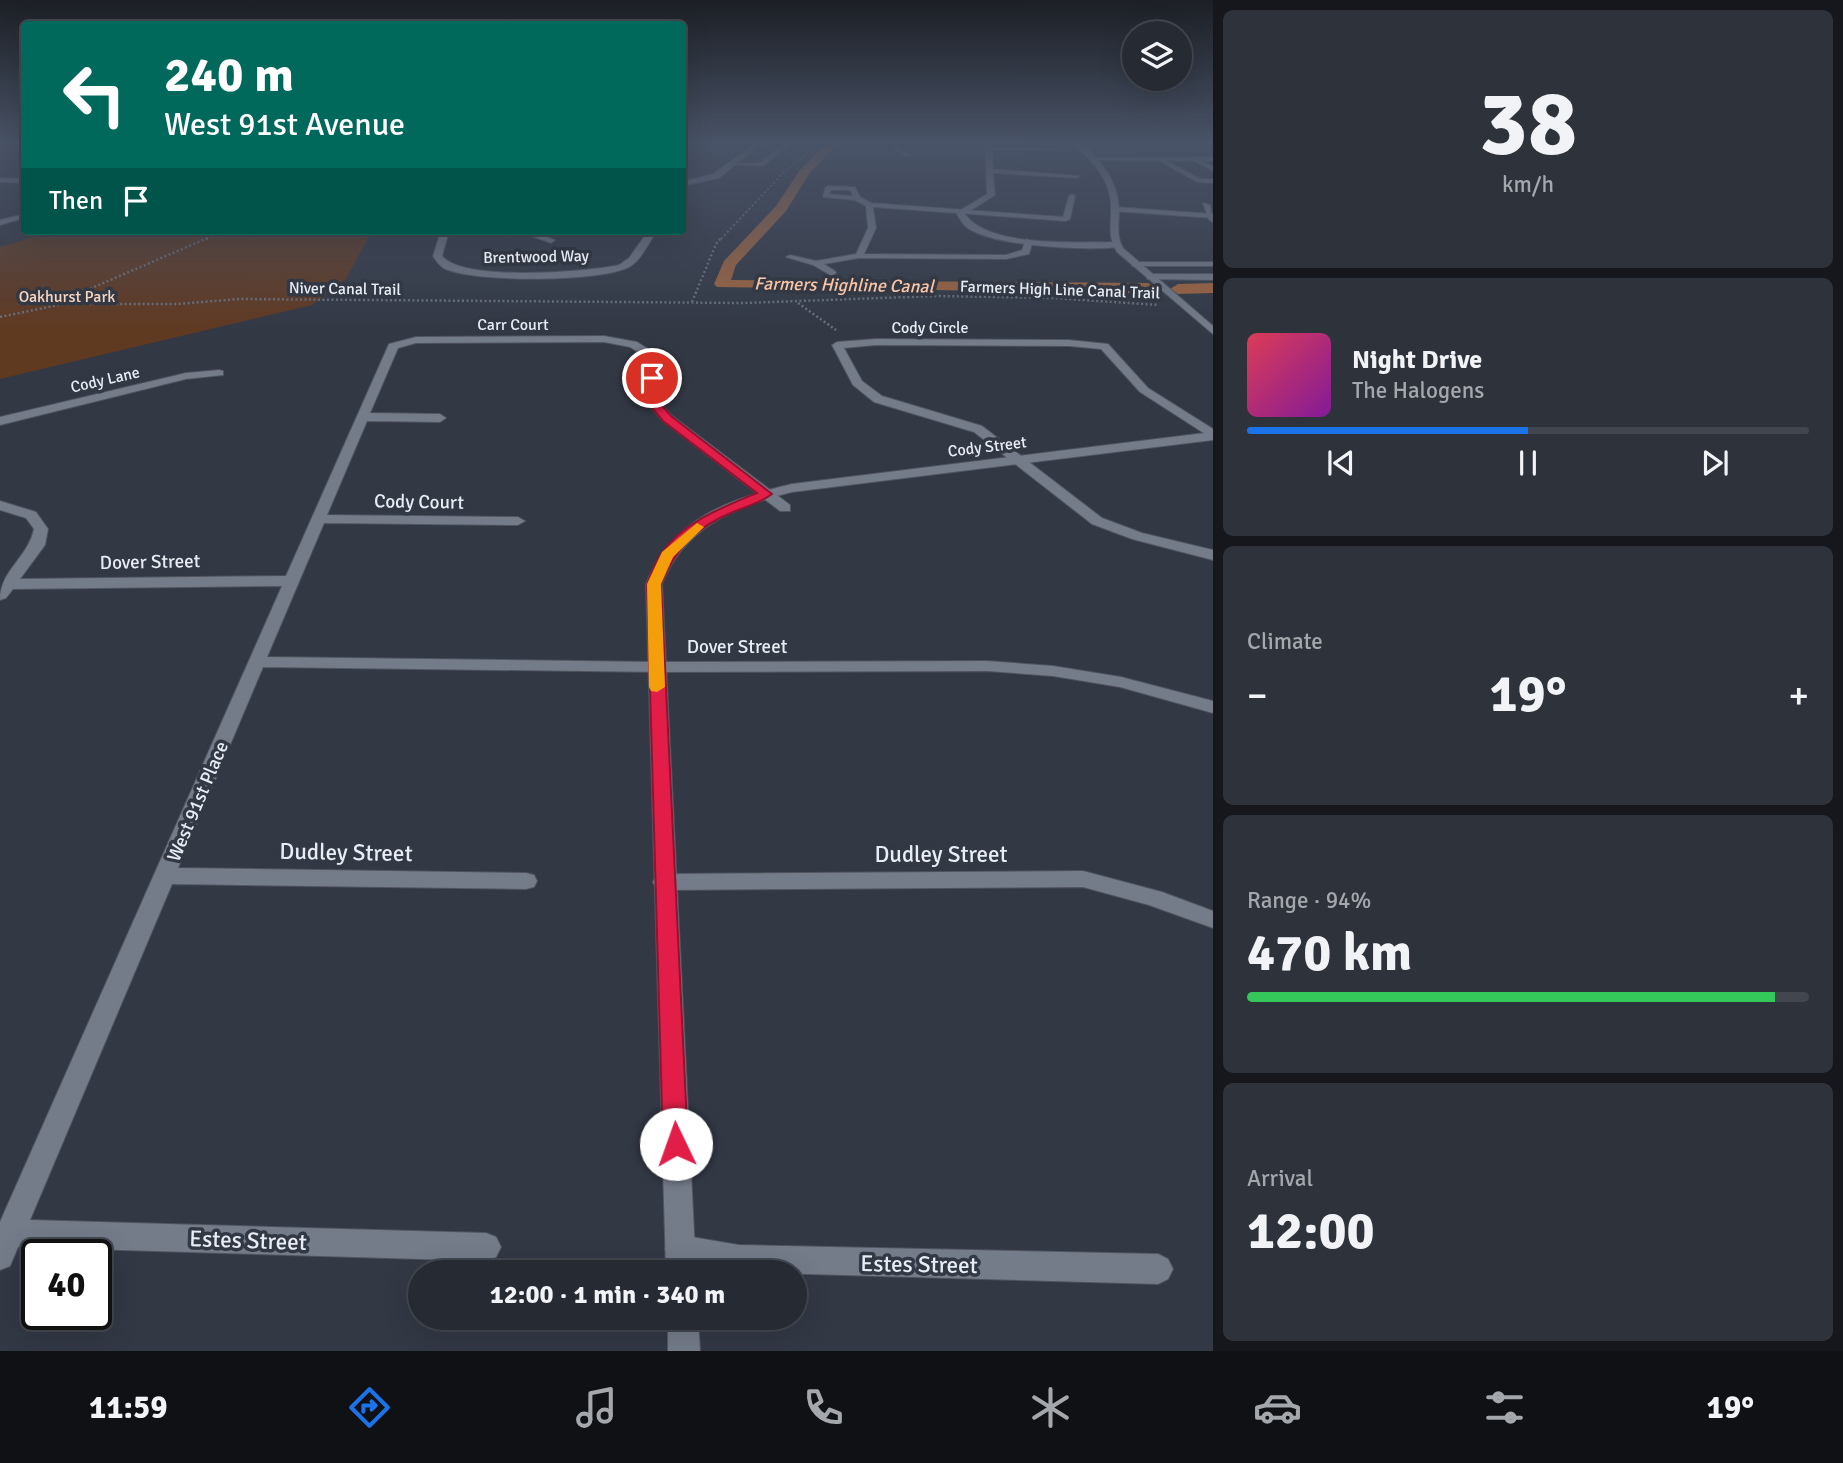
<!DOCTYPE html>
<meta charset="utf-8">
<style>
body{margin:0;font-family:Signika,sans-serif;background:#2e323b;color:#f1f3f6;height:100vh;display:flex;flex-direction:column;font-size:26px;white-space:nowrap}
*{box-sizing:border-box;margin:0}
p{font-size:23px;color:#a4a7ac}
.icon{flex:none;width:38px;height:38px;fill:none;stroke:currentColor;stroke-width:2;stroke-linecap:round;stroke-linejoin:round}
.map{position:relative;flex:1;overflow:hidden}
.drawer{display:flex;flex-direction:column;gap:10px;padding:10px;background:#15171c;width:630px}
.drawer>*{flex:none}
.banner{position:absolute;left:21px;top:21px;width:665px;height:214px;border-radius:7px;box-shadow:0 7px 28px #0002,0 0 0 2px #42464e;background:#00695c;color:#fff;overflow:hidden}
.tools{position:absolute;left:1122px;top:21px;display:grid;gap:14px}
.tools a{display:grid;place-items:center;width:70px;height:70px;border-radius:50%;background:#262a33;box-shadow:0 7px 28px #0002,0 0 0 2px #42464e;font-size:35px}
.speed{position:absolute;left:21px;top:1239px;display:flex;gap:14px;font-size:35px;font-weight:700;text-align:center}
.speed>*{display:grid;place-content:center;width:91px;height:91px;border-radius:50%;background:#262a33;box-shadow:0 7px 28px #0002,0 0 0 2px #42464e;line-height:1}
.speed .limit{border:4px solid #111;border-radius:10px;background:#fff;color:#111}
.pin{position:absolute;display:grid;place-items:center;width:60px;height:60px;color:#fff;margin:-30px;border:4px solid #fff;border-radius:50%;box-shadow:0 2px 7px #0007}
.me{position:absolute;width:77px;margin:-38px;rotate:357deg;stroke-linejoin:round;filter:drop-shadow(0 0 5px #0008)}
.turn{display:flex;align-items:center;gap:24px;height:147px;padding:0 28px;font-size:32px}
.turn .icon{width:91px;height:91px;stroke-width:2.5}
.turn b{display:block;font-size:49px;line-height:60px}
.then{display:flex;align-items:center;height:66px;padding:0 28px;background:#0003;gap:14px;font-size:26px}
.big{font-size:52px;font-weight:800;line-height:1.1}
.drawer .widget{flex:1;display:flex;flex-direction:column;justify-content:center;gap:10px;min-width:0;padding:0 24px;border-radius:10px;background:#2e323b}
.drawer .dial{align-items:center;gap:0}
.dial b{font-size:91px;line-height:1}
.song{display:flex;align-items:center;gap:21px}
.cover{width:84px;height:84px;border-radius:10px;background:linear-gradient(135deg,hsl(350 70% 55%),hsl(290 70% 35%))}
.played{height:7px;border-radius:4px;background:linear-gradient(90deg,#1a73e8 50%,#42464e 50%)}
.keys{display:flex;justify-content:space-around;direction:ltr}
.heat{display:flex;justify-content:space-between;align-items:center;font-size:38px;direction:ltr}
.charge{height:10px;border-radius:5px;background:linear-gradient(90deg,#34c759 94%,#42464e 0)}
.trip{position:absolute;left:408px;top:1260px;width:399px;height:70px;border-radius:35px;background:#262a33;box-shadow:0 7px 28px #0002,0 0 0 2px #42464e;font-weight:800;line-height:70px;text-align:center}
.menu{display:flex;height:112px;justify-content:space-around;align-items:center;background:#0f1114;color:#a4a7ac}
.menu .icon{width:49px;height:49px}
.menu .current{color:#1a73e8}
.menu b{font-size:32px;color:#f1f3f6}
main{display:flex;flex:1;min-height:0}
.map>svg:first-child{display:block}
</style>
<main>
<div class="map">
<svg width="1213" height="1351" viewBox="0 0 1213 1351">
<rect width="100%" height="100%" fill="#323844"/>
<path fill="#603921" d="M53,231H372L346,279L312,305L0,379V247Z"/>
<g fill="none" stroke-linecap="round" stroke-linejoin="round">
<path fill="#a1653e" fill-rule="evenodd" d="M828,142H839L809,174L786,211L736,265L731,280L1148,283L1156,288L1148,293L717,287L714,284L724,261L776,206L800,170Z
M1213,283V293L1178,294L1170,289L1178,284Z"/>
<defs>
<path id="lane" d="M786,142H793L763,166L730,164L760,163Z
M1158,158H1162L1200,179H1213V183L1197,182L1158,160Z
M1193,158L1213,166V171L1193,160Z
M828,186L855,187L860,197L871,203L1063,217L1069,196L1072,194L1075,196L1070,219L1066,221L873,207L876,228L864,254L1006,255L1022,250L1026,239L1033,241L1029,254L1006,259L859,258L824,264L835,271L836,273L832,276L813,265L786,257L790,255L816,261L856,254L868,228L866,206L855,200L823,197L825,188ZM831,190H850L853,196L829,194Z
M1203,203L1210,205L1213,222L1209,220Z
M1135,262H1213V266H1132V262Z"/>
<path id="street" d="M757,142H764L719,178L682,186V182L713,174Z
M891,142H897L900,148L911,155L906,156L895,150Z
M985,142H991L992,146L1061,150H992L993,169L1080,176L1076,178L993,173L995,195L965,214C989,248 1078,242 1117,242L1121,245L1120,247C1089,251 989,247 965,226C962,223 959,217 956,213L987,194Z
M1213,157V161L1091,160L1095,158Z
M0,178L24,179V183L0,182Z
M1115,207L1213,214V218L1112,211Z
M24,214V218L0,225V220Z
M441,231H449L442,256C463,282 586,272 619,265L629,258L648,231H657C648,243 641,262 627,268C595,282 481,282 448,270C441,268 437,262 433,256Z
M517,231H530L555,240L551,243Z
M1150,274H1213V280L1147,279V275Z
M604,336L637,342L656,354L657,400L671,415L790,505V511H780L663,421L645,401L646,357L630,347L604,342L416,343L398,348L370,413L440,414L446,418L440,422L367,421L327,515L518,517L525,521L518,525L324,523L267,657L656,662L987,661L1053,666L1121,677L1213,701V713L1120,687L1053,676L987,671L656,672L263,667L178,868L526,873L534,875L537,881L534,887L526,889L172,884L30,1220L486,1233L496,1237L501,1247L496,1257L486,1261L18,1247L10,1266L0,1270V1222L282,586L13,589L6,598L0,600C0,570 28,558 34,529L26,518L0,510V501L36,512L48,529L45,545L20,579L286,576L389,344L416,337Z
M876,339L1069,340L1108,344L1148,388L1213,429V439L1140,392L1101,349L1069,346L876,345L844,348L862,381L882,396L982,426L1102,518L1142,533L1213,550V560L1132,539L1092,524L974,432L874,402L853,385L832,345L837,342Z
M219,370L223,371V375L186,379L0,425V417L186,373Z
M1083,871L1162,892L1213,911V928L1149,905L1083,887L664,890L656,888L653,882L656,876L664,874Z
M680,1235L739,1245L1158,1254L1168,1259L1173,1269L1168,1279L1158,1284L732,1272L670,1259L665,1249L670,1239Z"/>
<path id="secondary" d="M1073,142H1080C1101,159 1119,183 1119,211C1119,225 1116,236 1123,248L1213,326V334L1117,252C1105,233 1114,217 1110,197C1106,173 1088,159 1073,142Z
M1213,432V440L792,492C736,506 684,527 662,584L696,1272H666L646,584C672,519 728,499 792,484Z
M668,1318H698L700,1351H668Z"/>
</defs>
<use href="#lane" stroke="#50545f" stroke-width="2"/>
<use href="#street" stroke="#50545f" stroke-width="2"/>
<use href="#secondary" stroke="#50545f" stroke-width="2"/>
<path stroke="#6b707b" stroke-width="2" stroke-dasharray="2 2.5" stroke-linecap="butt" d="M206,239L224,231
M721,239L783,173L809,151L812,142"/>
<path stroke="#6b707b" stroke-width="2.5" stroke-dasharray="2 2.5" stroke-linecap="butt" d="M692,302L716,244L722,237
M57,303L210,237
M798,303L836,330
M0,317L63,304H177L239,299L744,303L936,296L1053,298L1159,305"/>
<use href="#lane" fill="#747b89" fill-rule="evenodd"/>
<use href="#street" fill="#747b89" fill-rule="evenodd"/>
<use href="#secondary" fill="#747b89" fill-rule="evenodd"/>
</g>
<linearGradient id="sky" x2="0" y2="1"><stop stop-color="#1c1f25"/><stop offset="0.43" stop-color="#495367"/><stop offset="1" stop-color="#495367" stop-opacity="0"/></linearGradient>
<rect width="1213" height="331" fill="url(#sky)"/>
<path fill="#e11d48" stroke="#92132f" stroke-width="2" d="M648,376L657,378V400L671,416L772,494C762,502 745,507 733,512C696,527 676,548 661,584L688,1144L684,1152L676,1155L667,1152L663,1144L647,584C651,574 655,563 661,554C683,522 723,507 757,493L663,421L646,401Z"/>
<path fill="#f59e0b" d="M697,523L704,527L673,557L661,584L665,687L657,692L651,691L649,687L647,584L662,552Z"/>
<g text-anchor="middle" stroke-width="7" stroke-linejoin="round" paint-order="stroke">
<g font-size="16" fill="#e8ecf4" stroke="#323844">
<text transform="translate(536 256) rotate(-1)" y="6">Brentwood Way</text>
<text transform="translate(345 288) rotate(1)" y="6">Niver Canal Trail</text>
<text transform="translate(1060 289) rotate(2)" y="6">Farmers High Line Canal Trail</text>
<text x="513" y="330">Carr Court</text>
<text x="930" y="333">Cody Circle</text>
<text transform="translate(105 379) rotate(-13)" y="6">Cody Lane</text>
<text transform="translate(987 446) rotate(-7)" y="6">Cody Street</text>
</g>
<g font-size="16" fill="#fad6c0" stroke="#323844">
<text x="67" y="302">Oakhurst Park</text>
</g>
<g font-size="18" font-style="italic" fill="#fbc5a5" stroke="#323844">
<text transform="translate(844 285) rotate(1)" y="6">Farmers Highline Canal</text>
</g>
<g font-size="19" fill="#e8ecf4" stroke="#323844">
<text transform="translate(419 501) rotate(1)" y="7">Cody Court</text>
<text transform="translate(150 561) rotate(-1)" y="7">Dover Street</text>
<text x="737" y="653">Dover Street</text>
<text transform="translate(197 801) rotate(-67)" y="7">West 91st Place</text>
</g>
<g font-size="23" fill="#e8ecf4" stroke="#323844">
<text transform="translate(346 852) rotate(1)" y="8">Dudley Street</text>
<text x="941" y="862">Dudley Street</text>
<text transform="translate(248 1240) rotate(2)" y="8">Estes Street</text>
<text transform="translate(919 1264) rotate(1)" y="8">Estes Street</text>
</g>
</g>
</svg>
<div class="tools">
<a><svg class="icon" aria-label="layers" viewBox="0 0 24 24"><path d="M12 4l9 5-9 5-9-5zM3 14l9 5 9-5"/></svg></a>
</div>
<div class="speed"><div class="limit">40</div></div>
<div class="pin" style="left:652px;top:378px;background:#d93025"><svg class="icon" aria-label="arrive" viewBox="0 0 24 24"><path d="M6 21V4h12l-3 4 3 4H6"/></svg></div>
<svg class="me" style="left:676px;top:1144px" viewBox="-20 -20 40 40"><circle r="19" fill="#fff"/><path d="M0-13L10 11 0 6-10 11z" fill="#e11d48"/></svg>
<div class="trip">12:00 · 1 min · 340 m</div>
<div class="banner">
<div class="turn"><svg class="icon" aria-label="left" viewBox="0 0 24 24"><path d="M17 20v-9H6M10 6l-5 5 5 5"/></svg><div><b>240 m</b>West 91st Avenue</div></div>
<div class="then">Then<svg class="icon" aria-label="arrive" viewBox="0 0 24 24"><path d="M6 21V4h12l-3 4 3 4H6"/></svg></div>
</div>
</div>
<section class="drawer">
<div class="widget dial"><b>38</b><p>km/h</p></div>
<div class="widget">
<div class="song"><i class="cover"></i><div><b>Night Drive</b><p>The Halogens</p></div></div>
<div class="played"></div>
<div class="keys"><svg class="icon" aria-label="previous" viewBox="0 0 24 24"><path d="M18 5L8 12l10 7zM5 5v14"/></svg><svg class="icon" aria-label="pause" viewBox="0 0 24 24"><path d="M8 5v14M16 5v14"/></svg><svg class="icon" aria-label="next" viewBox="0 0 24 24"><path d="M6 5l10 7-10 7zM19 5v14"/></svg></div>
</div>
<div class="widget"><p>Climate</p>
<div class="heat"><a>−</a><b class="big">19°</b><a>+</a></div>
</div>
<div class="widget"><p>Range · 94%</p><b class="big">470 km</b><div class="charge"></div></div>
<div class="widget"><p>Arrival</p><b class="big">12:00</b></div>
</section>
</main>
<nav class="menu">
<b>11:59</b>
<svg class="icon current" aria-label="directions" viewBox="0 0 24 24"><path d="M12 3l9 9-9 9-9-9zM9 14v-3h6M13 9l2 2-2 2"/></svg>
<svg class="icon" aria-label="music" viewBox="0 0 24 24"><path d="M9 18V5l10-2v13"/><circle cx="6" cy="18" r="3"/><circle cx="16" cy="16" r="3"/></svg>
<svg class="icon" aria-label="phone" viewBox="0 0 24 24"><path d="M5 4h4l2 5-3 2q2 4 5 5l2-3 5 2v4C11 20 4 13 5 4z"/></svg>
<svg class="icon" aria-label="climate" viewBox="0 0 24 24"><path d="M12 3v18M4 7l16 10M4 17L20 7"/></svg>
<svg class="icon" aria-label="car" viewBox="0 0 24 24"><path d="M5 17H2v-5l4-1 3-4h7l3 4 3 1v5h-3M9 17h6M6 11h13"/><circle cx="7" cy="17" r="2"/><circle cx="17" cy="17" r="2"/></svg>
<svg class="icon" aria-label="filters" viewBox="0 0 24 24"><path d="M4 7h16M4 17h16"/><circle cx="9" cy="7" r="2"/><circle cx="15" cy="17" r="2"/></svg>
<b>19°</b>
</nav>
